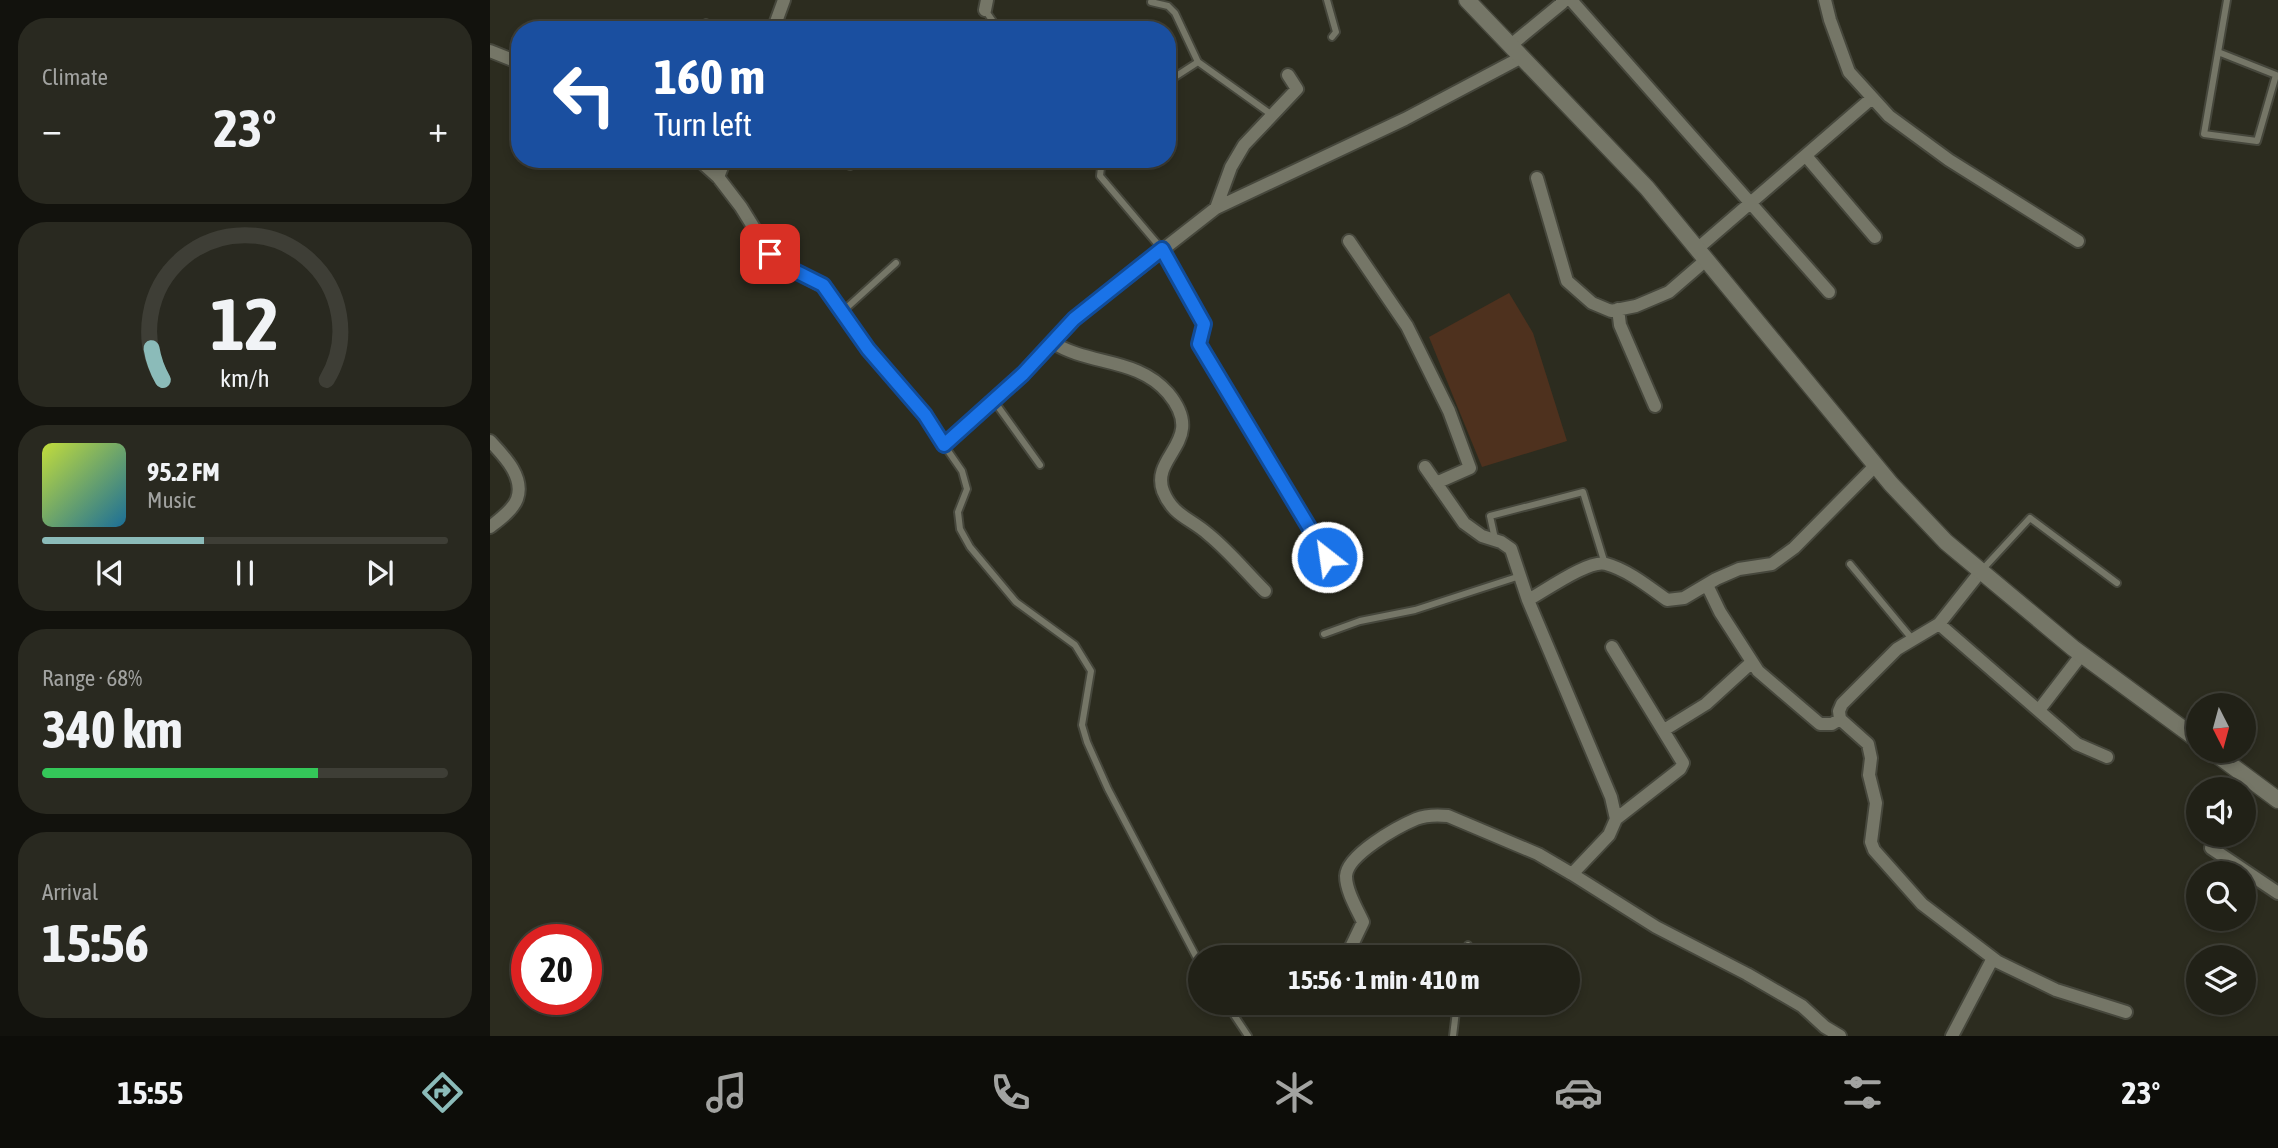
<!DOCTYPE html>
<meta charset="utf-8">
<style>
body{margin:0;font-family:"Asap Condensed",sans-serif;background:#292920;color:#f1f3f6;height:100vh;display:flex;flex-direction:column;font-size:26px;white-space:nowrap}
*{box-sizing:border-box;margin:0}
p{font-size:23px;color:#a2a3a1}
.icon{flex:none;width:38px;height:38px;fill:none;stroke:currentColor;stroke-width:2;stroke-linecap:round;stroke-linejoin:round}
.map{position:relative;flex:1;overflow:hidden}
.sheet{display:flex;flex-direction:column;gap:18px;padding:18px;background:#12120d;width:490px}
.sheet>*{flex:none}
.guide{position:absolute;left:21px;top:21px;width:665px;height:147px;border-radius:28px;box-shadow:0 4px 10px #0003,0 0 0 2px #3e3e36;background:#1a4fa0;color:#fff;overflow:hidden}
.needle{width:46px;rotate:174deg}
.buttons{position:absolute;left:1696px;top:693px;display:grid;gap:14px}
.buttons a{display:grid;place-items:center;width:70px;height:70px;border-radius:50%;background:#212117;box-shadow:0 4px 10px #0003,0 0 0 2px #3e3e36;font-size:35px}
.speed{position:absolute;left:21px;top:924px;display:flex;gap:14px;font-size:35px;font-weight:700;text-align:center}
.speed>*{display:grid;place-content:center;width:91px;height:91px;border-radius:50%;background:#212117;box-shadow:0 4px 10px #0003,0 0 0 2px #3e3e36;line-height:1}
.speed .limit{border:10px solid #d22;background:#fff;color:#111}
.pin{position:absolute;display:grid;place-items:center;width:60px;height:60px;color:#fff;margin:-30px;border-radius:14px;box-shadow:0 4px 10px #0006}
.me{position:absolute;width:77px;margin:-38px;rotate:330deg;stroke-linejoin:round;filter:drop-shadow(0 0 5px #0008)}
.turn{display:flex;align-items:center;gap:24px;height:147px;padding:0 28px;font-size:32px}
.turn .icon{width:91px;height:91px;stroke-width:2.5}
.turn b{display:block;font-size:49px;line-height:60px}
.big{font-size:52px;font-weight:700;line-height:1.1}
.sheet .card{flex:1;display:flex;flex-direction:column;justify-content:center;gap:10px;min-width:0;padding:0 24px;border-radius:28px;background:#292920}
.sheet .dial{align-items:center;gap:0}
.dial svg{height:182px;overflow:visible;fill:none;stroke:#3e3e36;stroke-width:7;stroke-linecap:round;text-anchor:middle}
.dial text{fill:#f1f3f6;stroke:none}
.song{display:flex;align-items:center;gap:21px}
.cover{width:84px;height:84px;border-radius:10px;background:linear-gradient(135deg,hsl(70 70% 55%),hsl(200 70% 35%))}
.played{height:7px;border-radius:4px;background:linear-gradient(90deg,#8bbbb9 40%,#3e3e36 40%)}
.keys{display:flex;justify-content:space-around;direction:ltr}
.heat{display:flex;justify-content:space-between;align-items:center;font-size:38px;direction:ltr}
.charge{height:10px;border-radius:5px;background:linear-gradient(90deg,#34c759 68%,#3e3e36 0)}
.trip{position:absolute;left:698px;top:945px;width:392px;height:70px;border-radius:35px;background:#212117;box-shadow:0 4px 10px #0003,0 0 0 2px #3e3e36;font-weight:700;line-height:70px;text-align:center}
.menu{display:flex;height:112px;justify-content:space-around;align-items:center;background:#0d0d09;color:#a2a3a1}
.menu .icon{width:49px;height:49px}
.menu .current{color:#8bbbb9}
.menu b{font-size:32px;color:#f1f3f6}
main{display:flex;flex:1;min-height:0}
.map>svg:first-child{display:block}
</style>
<main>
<section class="sheet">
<div class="card"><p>Climate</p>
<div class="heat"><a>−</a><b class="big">23°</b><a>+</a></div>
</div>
<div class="card dial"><svg viewBox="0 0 100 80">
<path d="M14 69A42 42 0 1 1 86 69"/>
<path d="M14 69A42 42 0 0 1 9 55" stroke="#8bbbb9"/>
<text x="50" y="56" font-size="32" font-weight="700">12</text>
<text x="50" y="72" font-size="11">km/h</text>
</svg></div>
<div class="card">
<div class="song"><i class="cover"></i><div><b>95.2 FM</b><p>Music</p></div></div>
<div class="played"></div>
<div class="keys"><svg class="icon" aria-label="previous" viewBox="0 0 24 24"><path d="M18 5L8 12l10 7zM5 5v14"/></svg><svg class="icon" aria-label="pause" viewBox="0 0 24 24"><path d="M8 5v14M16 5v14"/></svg><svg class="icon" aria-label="next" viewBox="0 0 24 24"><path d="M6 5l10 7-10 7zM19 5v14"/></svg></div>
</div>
<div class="card"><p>Range · 68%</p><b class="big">340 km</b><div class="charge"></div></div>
<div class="card"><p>Arrival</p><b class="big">15:56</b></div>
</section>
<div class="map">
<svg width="1788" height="1036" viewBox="0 0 1788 1036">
<rect width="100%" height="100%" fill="#2c2c1f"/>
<path fill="#4e311e" d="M1019,293L1043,333L1077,441L992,467L939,337Z"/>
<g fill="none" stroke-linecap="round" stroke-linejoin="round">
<defs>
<path id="service" d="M837,0L846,32L842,37
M661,2L678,6L685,13L708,62L782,115
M495,10L509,30
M216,23L228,30
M1728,52L1786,75L1767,141L1714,134L1737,0
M677,82L708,62
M349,159L360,166
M612,159L610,176L676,254L714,324L709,344L837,557
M352,312L406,263
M504,401L550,465
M454,445L472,471L477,489L468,512L470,529L480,547L526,602L585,645L601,671L592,725L597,742L618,789L710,964
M1005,539L1000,516L1093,492L1115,564
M1360,564L1423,640
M1492,570L1540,518L1627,583
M834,634L870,621L925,610L1030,576
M975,957L978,945
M736,1003L758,1036
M963,1036L967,1003"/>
<path id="minor" d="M1081,0L1339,292
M1335,0L1340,20L1359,72L1399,116L1459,160L1588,241
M495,10L497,0
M283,30L294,0
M1021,45L1072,3V0
M0,51L30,63
M1316,156L1385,237
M208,159L228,177L251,207L280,254L299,268L333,286L378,349L435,415L454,445L533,374L584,319L726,208L915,119L1032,57
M228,177L235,159
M1047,178L1077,281L1102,303L1121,311L1146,306L1179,292L1216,260
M726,208L741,167L754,145L807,89L798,75
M859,241L917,326L959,411L980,468L946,483
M1207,249L1382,98
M1128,309L1130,325L1165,406
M562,342C599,366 647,357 678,393C718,441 660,455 673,491C683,516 700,518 718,534C739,551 756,572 775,591
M0,441C14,456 35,477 27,499C23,510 9,520 0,527
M935,467L974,523L992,536L1011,542L1021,549L1038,600L1121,797L1126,819L1119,835L1082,874
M1491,571L1449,624L1407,649L1352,704L1349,711L1350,719L1378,744L1381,758L1379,775L1386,803L1381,842L1384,850L1432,904L1508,962L1566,990L1636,1012
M1217,585L1230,612L1268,671L1330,724H1342L1350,719
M1038,600C1055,591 1099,559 1116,564C1138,570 1159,587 1177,600L1194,598L1226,579L1249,569L1282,564L1304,548L1386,465
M1449,624L1587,744L1617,757
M1122,647L1193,763L1190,769L1126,819
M1549,710L1592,654
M1174,730L1216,704L1262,662
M1721,848L1788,893
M861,947L873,922C867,909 856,891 856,876C857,855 907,827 926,819C936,815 948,815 958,816L1048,854L1082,874L1166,927L1257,974L1312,1006L1335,1027L1350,1036
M1462,1036L1503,958"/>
<path id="tertiary" d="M977,0L1157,188L1401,484L1456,542L1583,648L1708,740
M1722,751L1788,800"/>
</defs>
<use href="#service" stroke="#46473c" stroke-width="10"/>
<use href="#minor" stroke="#46473c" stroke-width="16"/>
<use href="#tertiary" stroke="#46473c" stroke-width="19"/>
<use href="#service" stroke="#757667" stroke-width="6"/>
<use href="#minor" stroke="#757667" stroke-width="12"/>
<use href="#tertiary" stroke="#757667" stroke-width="16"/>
</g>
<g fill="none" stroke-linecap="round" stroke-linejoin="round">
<defs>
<path id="route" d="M280,254L299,268L333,285L378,349L435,415L454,445L533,374L584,319L672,249L714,324L709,344L837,557"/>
</defs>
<use href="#route" stroke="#114b97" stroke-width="18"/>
<use href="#route" stroke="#1a73e8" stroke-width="12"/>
</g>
</svg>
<div class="buttons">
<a><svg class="needle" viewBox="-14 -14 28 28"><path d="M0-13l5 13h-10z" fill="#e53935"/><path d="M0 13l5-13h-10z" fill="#a2a3a1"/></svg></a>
<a><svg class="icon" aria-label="sound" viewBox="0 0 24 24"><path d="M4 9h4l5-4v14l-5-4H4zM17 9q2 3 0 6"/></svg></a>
<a><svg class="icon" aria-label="search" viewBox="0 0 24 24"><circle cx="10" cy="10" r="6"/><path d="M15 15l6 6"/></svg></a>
<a><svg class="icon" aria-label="layers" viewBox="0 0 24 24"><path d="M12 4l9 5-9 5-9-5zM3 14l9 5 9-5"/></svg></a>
</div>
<div class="speed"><div class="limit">20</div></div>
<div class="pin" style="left:280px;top:254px;background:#d93025"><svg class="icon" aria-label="arrive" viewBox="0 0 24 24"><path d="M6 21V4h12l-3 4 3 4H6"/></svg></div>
<svg class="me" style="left:837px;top:557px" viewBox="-20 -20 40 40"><circle r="17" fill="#1a73e8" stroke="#fff" stroke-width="3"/><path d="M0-11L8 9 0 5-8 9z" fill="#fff"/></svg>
<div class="trip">15:56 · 1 min · 410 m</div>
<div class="guide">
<div class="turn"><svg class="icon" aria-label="left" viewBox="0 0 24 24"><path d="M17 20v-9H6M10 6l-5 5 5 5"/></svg><div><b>160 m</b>Turn left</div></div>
</div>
</div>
</main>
<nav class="menu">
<b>15:55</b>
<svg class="icon current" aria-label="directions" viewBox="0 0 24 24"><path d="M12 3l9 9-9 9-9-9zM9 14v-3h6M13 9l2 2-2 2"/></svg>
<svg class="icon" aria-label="music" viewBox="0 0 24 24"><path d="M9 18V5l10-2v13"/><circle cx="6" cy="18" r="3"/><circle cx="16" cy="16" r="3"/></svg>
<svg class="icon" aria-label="phone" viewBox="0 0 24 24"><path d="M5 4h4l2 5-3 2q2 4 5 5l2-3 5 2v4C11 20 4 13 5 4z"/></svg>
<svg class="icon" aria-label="climate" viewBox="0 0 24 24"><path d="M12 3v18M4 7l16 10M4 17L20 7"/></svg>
<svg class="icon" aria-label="car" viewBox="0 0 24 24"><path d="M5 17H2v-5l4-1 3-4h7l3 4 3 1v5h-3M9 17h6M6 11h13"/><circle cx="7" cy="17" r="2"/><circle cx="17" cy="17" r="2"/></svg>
<svg class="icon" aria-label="filters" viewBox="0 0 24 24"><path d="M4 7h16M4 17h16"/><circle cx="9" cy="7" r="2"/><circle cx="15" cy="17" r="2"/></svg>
<b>23°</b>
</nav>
